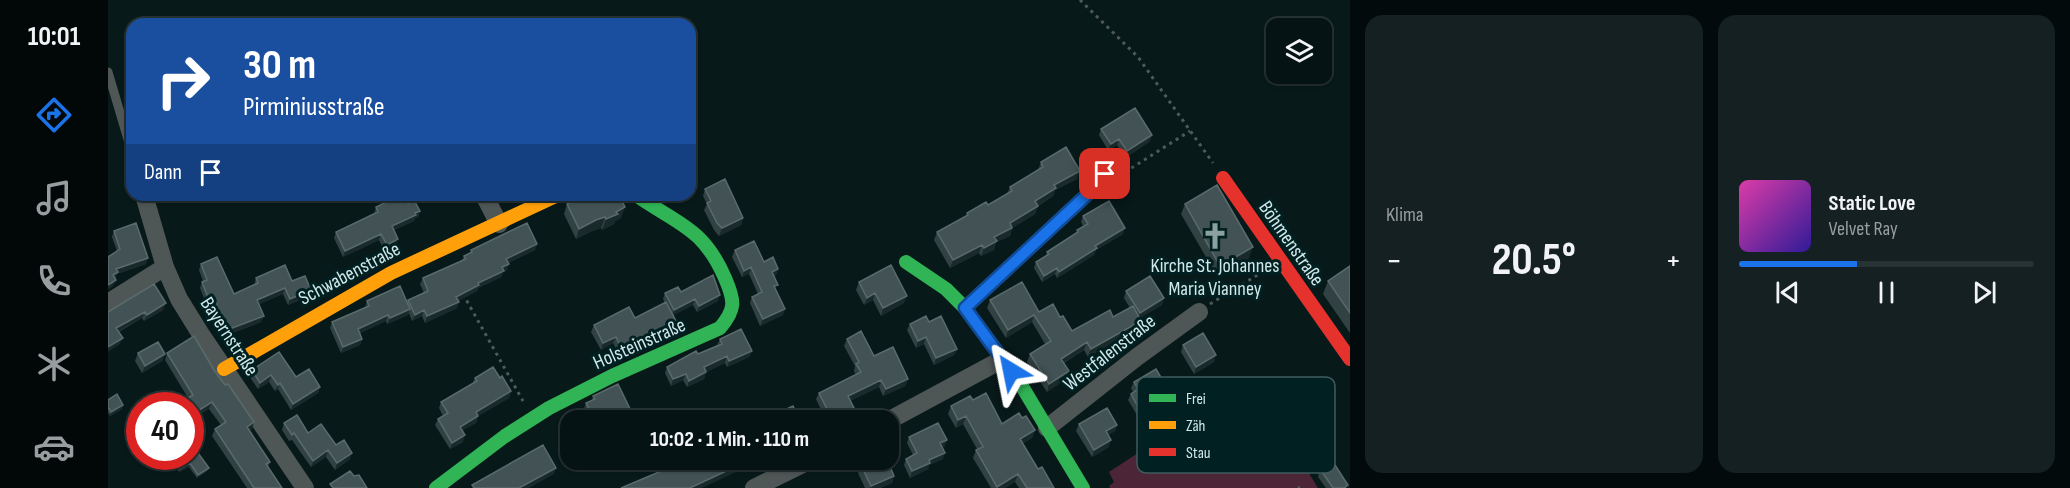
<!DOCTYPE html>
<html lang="de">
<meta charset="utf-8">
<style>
body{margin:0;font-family:"Sofia Sans Condensed",sans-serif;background:#142022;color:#f1f3f6;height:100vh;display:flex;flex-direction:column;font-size:22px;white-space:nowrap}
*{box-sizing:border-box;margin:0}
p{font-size:20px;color:#989ea0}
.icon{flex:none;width:33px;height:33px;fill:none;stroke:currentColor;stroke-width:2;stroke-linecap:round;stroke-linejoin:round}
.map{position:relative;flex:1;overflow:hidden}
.panel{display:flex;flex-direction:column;gap:15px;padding:15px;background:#030a0b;width:720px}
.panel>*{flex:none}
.guide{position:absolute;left:18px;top:18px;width:570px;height:183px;border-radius:18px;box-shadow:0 2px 4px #0004,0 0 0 2px #273234;background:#1a4fa0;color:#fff;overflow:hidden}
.buttons{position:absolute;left:1158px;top:18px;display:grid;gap:12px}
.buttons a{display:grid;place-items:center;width:66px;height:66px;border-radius:12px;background:#061314;box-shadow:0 2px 4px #0004,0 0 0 2px #273234;font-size:30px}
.speed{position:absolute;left:18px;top:392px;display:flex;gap:12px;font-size:30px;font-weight:700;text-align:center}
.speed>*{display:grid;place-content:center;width:78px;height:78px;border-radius:50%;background:#061314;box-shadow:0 2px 4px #0004,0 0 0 2px #273234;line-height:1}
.speed .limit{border:9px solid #d22;background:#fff;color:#111}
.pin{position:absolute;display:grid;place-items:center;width:51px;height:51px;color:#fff;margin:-26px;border-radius:12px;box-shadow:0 3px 9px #0006}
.me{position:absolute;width:66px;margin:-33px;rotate:325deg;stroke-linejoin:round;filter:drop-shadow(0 0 4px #0008)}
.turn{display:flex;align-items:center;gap:21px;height:126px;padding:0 18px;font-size:27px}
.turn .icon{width:78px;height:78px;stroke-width:2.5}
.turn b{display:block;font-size:42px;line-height:51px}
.then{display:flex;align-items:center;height:57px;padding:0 18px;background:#0003;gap:12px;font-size:22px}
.big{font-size:45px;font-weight:700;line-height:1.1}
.panel .card{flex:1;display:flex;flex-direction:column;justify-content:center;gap:9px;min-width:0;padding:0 21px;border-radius:18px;background:#142022}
.song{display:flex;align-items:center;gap:18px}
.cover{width:72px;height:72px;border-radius:9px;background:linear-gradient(135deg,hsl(320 70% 55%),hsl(250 70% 35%))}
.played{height:6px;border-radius:3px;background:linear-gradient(90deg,#1a73e8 40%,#273234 40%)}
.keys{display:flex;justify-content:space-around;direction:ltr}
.heat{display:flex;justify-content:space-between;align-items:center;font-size:33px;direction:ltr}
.panel .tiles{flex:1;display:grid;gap:15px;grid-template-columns:repeat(2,1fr)}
.trip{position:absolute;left:452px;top:410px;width:339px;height:60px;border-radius:18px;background:#061314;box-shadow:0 2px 4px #0004,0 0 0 2px #273234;font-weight:700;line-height:60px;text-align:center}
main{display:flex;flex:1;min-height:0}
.tab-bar{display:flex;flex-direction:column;width:108px;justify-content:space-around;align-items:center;background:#020808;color:#989ea0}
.tab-bar .icon{width:42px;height:42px}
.tab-bar .active{color:#1a73e8}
.tab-bar b{font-size:27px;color:#f1f3f6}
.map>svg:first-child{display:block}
</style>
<main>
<nav class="tab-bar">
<b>10:01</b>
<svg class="icon active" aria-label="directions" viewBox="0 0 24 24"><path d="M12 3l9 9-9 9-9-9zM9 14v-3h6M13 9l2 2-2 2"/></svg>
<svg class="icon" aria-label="music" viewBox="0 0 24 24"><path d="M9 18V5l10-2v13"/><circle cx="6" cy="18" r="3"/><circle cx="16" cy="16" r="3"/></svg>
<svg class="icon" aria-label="phone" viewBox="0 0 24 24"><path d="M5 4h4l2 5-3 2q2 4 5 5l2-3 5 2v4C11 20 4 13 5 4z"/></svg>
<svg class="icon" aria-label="climate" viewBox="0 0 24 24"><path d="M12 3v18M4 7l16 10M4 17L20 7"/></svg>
<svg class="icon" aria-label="car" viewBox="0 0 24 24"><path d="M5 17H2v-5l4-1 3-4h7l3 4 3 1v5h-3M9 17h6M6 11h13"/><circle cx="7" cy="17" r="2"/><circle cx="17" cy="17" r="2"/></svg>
</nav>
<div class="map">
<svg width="1242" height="488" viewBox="0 0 1242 488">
<rect width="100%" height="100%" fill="#08191a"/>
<path fill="#4c2537" d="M1143,379L1210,488H1002L1001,486L1006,482L1001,472Z"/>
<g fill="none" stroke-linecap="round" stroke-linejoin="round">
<path stroke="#515a5b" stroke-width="3" stroke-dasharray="3 4.5" stroke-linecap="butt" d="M972,0L1030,57L1105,163
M1017,172L1082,131
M355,294L415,401
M1102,304L1156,271
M1190,488L1192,487"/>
<path stroke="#4f5656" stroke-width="9" d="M0,72L24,153"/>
<path stroke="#4f5656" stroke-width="18" d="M36,195L57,267L71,299L92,333L197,488
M376,195L391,224
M0,303L57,267
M780,421L895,359
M939,428L1029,357L1091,312
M646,488L705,459"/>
<path stroke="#30b455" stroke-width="14" d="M798,262L838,289L857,308L912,383L975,488
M857,308L984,190L997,174
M328,488L397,436L441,408L504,376L612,328C628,309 627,301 617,278C595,227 569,224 528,195"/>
<path stroke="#ff9f0a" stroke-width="14" d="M116,369L283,273L450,195"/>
<path stroke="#e5322d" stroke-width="14" d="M1115,178L1242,359"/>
</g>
<path fill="#324243" d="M993,129L1044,135L1041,142L1017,158L1009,145L1000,150L991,135Z
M933,162L969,179L947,190L945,196L930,206L927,214L904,228L902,236L888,242L886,250L873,256L871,253L842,268L826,240L829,232L858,216L859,213L880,205L899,194L902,187L930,170Z
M597,189L635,218L633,225L611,236L606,230L596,210L599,204L595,196Z
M398,195H416L401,202Z
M473,195H511L513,218L507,221L506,224L494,230L493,228L484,231L468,239L456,214L459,204L471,198Z
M300,203L312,211L310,217L307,218L306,221L286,230L288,245L276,251L271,240L235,257L226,238L228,232L266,214L268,207Z
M1077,204L1141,258L1109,276L1073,214Z
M975,216L1015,234L988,250L986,255L949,278L947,274L934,282L926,268L928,262L938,256L939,252L968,234L969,230L975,226L973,222Z
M6,231L38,264L9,274L5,286L9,251L4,237Z
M429,244L427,250L400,263L399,270L395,272L393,277L370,288L369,291L350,301L349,308L317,323L314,316L304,321L301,313L300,315L279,324L278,321L252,333L254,339L252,345L233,353L222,328L224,322L257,308L259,301L299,303L300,300L316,293L312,284L315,278L354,260L356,256L362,253L363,250Z
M627,250L656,262L670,269L668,275L666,276L668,290L675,315L652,326L642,303L644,297L650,294L641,274L634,277L624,257Z
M93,264L126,294L146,285L148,278L184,281L201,296L180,305L175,294L151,304L153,322L117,336L106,309L101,311L92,288L94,282L95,281L91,270Z
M1242,266V333L1215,294L1220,281Z
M751,282L796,303L773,316L765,300L756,305L748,290Z
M1018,291L1054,305L1031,318L1033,321L1030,328L980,357L976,350L956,363L958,379L939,392L919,362L922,354L937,344L924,322L898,338L879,308L882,300L952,317L964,331L1005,317L1022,308L1016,298Z
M573,292L610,301L589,312L585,305L565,315L567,330L511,354L505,343L493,350L483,332L486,325L527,318L557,303L555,299L557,293Z
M55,310L36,321L34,318L11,332L12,344L0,312Z
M821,322L849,349L846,355L826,365L816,344L808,348L799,330L802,324Z
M612,339L644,351L641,357L619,367L617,363L598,372L596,379L579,387L575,380L563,386L557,373L559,367L609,345Z
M739,339L766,356L800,379L797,386L775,396L771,387L742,401L743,415L733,420H718L708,399L711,393L748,375L746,371L747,366L736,346Z
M1075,345L1106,362L1086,374L1073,352Z
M30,353L57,354L54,361L34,373L27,361Z
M59,353L106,370L144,429L141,431L162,462L160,467L174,488H139L104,436L107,429L113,425L101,409L82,405H71L80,398L57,360Z
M144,370L188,377L212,387L210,393L183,410L170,389L167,391L161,382L150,389L141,376Z
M367,378H392L403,391L401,398L370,416L368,423L354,430L355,442L342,449L327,425L330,419L335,416L331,408L333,402L364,384Z
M1026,382L1063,404L1033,422L1020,400L1023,394L1025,392L1023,388Z
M485,396L523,411L521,418L516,420H481L476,409L478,403L484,400Z
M0,400L15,405L14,409L2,416L0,413Z
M865,400L894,424L914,418L927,430L924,438L915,443L930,469L946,488H911L907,482L897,488H883L865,458L868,450L869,449L855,424L848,428L840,414L843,406Z
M176,423L200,433L228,445L242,459L227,470L218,457L203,467L184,440L181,441L174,430Z
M971,424L1009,425L1007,431L1000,435L1001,447L984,457L968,431Z
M801,437L839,440L836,447H835V459L821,465L820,469L802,478L796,465L798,459L805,455L799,443Z
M61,456H82L99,471L89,478L81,467L71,472Z
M753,465L786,476L784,483L772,488H757L750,473Z
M1212,469L1239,488H1218L1210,477Z"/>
<path fill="#1a2a2b" d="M1044,135L1041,142L1017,158L1019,151Z
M1011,139L1009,145L1000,150L1003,144Z
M972,171L969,179L947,190L945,196L924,209L927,201L946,185Z
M405,195H416L401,202L403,196Z
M930,206L927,214L904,228L902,236L888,242L886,250L873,256L876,248L886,237L902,223Z
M517,207L513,218L507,221L506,224L494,230L498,219L508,212Z
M312,211L310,217L307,218L306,221L281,232L284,226Z
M497,217L493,228L484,231L468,239L471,229L488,220Z
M635,218L633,225L611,236L614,228Z
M1017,228L1015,234L988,250L986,255L949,278L951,272L987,246Z
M273,234L271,240L235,257L237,251Z
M290,239L288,245L276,251L279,245Z
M429,244L427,250L396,265L398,259Z
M874,245L871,253L842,268L845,260Z
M1145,247L1141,258L1109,276L1112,266Z
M40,258L38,264L9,274L7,279L3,281L8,269Z
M401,264L399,270L395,272L393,277L370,288L369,291L346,303L348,297Z
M643,267L641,274L634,277L636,271Z
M949,268L947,274L934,282L936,276Z
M670,269L668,275L661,278L664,272Z
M8,280L5,286L0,290V285Z
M177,288L175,294L147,306L149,300Z
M203,290L201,296L180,305L182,299Z
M767,293L765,300L756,305L759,298Z
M612,295L610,301L589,312L591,306Z
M799,296L796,303L773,316L775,308Z
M1056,298L1054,305L1029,320L1032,313Z
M587,299L585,305L564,316L566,310Z
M351,302L349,308L317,323L319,316Z
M58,303L55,310L36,321L39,315Z
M108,303L106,309L101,311L103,305Z
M302,309L300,315L279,324L282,318Z
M677,309L675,315L652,326L655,319Z
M316,310L314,316L304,321L307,315Z
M37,312L34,318L6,334L8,328Z
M280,315L278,321L247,335L250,329Z
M926,315L924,322L898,338L900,330Z
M156,316L153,322L117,336L119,330Z
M1033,321L1030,328L980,357L983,349Z
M569,323L567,330L511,354L513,348Z
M508,337L505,343L493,350L495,343Z
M818,337L816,344L808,348L810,341Z
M15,338L12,344L0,352V347Z
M254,339L252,345L233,353L235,347Z
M979,342L976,350L950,366L953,359Z
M849,349L846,355L826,365L828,358Z
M644,351L641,357L619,367L621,361Z
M57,354L54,361L34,373L37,366Z
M1108,355L1106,362L1086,374L1088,367Z
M619,356L617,363L594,374L596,367Z
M961,371L958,379L939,392L941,384Z
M598,372L596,379L579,387L581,381Z
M578,374L575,380L563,386L565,379Z
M163,375L161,382L150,389L152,383Z
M800,379L797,386L775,396L778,389Z
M773,380L771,387L738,403L740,396Z
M172,383L170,389L167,391L170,385Z
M212,387L210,393L183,410L185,404Z
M403,391L401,398L370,416L368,423L350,433L352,427L368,412Z
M1065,398L1063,404L1033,422L1035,416Z
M104,402L101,409L82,421V416Z
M15,405L14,409L2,416L3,412Z
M746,408L743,415L733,420H723L724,419Z
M523,411L521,418L516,420H505Z
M858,416L855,424L848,428L850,420Z
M146,422L144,429L136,434L139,427Z
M1009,425L1007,431L996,438L998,431Z
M927,430L924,438L910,447L912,439Z
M357,435L355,442L342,449L344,443Z
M839,440L836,447L830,450L832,443Z
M1003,440L1001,447L984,457L986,450Z
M220,450L218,457L203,467L205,461Z
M244,453L242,459L227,470L229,463Z
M837,453L835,459L821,465L820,469L802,478L804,471L821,460Z
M644,459H656L594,488H582Z
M82,463L81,467L71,472L72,469Z
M101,468L99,471L89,478L90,475Z
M448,468L446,474L421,488H411Z
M910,474L907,482L897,488H888L889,487Z
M786,476L784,483L772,488H762L763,486Z"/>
<path fill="#435355" stroke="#5a6b6c" stroke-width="1.5" d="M1027,108L1044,135L1019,151L1011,139L1003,144L993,129Z
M958,147L972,171L946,185L948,188L927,201L930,206L902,223L904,228L886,237L889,241L876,248L874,245L845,260L829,232L860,215L859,213L878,202L880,205L904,191L902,187L935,167L933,162Z
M617,179L635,218L614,228L609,223L599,203L603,201L597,189Z
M1109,185L1145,247L1112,266L1077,204Z
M292,195H296L300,203L306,200L312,211L307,213L308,215L284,226L290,239L279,245L273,234L237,251L228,232L270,212L268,207Z
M475,195H511L517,207L508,212L510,214L498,219L497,217L488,220L471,229L459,204L476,196Z
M1001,201L1017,228L987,246L989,248L951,272L949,268L936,276L928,262L941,254L939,252L970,232L969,230L980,224L975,216Z
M28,223L40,258L8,269L10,272L5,275L8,280L0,285V257L12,249L6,231Z
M419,223L429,244L398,259L401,264L394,267L396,271L370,283L371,285L348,297L351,302L319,316L316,310L307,315L300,300L320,291L315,278L358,259L356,256L364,252L363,250Z
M646,241L656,262L665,257L670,269L664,272L670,285L666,286L677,309L655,319L644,297L654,292L643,267L636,271L627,250Z
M109,257L126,294L150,283L148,278L177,265L184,281L197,276L203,290L182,299L177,288L149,300L156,316L119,330L108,303L103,305L94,282L99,280L93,264Z
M783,265L799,296L775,308L767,293L759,298L751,282Z
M1242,266V313L1220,281Z
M605,275L612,295L591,306L587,299L566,310L557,293L570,287L573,292Z
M1042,276L1056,298L1032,313L1018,291Z
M914,282L931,312L945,304L952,317L955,316L964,331L1002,310L1005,317L1025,306L1033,321L983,349L979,342L953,359L961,371L941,384L922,354L943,341L926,315L900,330L882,300Z
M46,284L58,303L39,315L37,312L8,328L15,338L0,347V312Z
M292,286L302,309L282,318L280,315L250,329L254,339L235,347L224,322L261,306L259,301Z
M558,302L569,323L513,348L508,337L495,343L486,325L521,307L527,318Z
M818,316L821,322L833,316L849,349L828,358L818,337L810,341L802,324Z
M633,329L644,351L621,361L619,356L596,367L598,372L581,381L578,374L565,379L559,367L588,351L590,354L614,344L612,339Z
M753,331L766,356L785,347L800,379L778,389L773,380L740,396L746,408L724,419L711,393L753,372L748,364L751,362L739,339Z
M1095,333L1108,355L1088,367L1075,345Z
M86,336L106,370L117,385L120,384L146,422L139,427L162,462L158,464L174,488H146L107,429L118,422L104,402L82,416V405L71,404L85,395L59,353Z
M50,342L57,354L37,366L30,353Z
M171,352L188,377L201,369L212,387L185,404L172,383L170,385L163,375L152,383L144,370Z
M385,367L392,378L394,376L403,391L368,412L370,416L352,427L357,435L344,443L330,419L340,413L333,402L369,381L367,378Z
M1048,369L1065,398L1035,416L1023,394L1030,389L1026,382Z
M510,384L523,411L505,420H487L478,403L487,399L485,396Z
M878,393L894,424L911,413L914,418L918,416L927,430L912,439L930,469L934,467L946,488H919L910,474L889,487L868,450L875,447L858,416L850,420L843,406L862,396L865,400Z
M9,394L15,405L3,412L0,407V400Z
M685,406L692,420H656Z
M999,408L1009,425L998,431L1003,440L986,450L971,424Z
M189,415L200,433L213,424L228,445L236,440L244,453L229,463L220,450L205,461L186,433L184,435L176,423Z
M830,423L839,440L832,443L837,453L821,460L822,463L804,471L798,459L809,453L801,437Z
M82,442L101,468L90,475L82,463L72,469L65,456H82Z
M435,445L448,468L411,488H366L364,485Z
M570,459H644L582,488H513L563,467L562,462Z
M767,459H779L786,476L763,486L753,465Z
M1225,462L1240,485L1236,488H1225L1212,469Z
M242,471L246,476L251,475L259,488H225L222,484Z"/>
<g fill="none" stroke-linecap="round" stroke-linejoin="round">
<defs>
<path id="route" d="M903,371L857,308L984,190L997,174"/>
</defs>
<use href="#route" stroke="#114b97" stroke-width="15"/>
<use href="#route" stroke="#1a73e8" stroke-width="10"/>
</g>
<defs>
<symbol id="church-bare" viewBox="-9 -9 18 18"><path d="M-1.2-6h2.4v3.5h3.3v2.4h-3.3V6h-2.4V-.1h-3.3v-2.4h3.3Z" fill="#8ba0a1" stroke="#002022" stroke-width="2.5" paint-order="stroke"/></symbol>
</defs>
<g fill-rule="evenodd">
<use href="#church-bare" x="1088" y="217" width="38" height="38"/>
</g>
<g text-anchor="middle" stroke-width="6" stroke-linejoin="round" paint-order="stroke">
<g font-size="20" fill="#d2e8ea" stroke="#002022">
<text transform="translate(1184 243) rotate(55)" y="7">Böhmenstraße</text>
<text transform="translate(241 273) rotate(-28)" y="7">Schwabenstraße</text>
<text transform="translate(122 336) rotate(57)" y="7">Bayernstraße</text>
<text transform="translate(531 343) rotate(-24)" y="7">Holsteinstraße</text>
<text transform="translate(1001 352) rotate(-38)" y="7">Westfalenstraße</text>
</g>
<g font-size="20" fill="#d2e8ea" stroke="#002022">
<text x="1107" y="272">Kirche St. Johannes<tspan x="1107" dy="23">Maria Vianney</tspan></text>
</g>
</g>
<rect x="1029" y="377" width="198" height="96" rx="9" fill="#002022" stroke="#3f5c5e" stroke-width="1.5"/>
<rect x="1041" y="394" width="27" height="8" fill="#30b455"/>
<rect x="1041" y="421" width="27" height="8" fill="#ff9f0a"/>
<rect x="1041" y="448" width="27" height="8" fill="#e5322d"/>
<g font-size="16" fill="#d2e8ea">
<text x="1078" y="404">Frei</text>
<text x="1078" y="431">Zäh</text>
<text x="1078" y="458">Stau</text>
</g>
</svg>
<div class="buttons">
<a><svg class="icon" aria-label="layers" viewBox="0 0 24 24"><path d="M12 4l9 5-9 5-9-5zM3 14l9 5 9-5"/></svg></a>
</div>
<div class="speed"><div class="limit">40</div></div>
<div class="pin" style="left:997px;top:174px;background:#d93025"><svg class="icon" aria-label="arrive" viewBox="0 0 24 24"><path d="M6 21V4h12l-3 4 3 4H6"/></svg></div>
<svg class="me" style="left:903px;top:371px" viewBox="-20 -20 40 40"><path d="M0-17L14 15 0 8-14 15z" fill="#1a73e8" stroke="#fff" stroke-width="4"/></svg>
<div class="trip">10:02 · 1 Min. · 110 m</div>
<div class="guide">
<div class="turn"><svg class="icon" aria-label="right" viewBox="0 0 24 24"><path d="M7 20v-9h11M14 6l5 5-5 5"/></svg><div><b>30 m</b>Pirminiusstraße</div></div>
<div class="then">Dann<svg class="icon" aria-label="arrive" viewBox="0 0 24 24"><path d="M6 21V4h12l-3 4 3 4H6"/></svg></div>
</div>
</div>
<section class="panel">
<div class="tiles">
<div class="card"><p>Klima</p>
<div class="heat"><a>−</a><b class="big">20.5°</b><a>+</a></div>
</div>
<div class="card">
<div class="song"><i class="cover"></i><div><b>Static Love</b><p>Velvet Ray</p></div></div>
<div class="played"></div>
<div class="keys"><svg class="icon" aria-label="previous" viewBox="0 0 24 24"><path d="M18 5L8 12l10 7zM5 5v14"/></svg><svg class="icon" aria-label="pause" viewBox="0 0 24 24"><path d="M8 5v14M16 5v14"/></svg><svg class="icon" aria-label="next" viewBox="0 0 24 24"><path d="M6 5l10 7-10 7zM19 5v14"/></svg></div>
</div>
</div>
</section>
</main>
